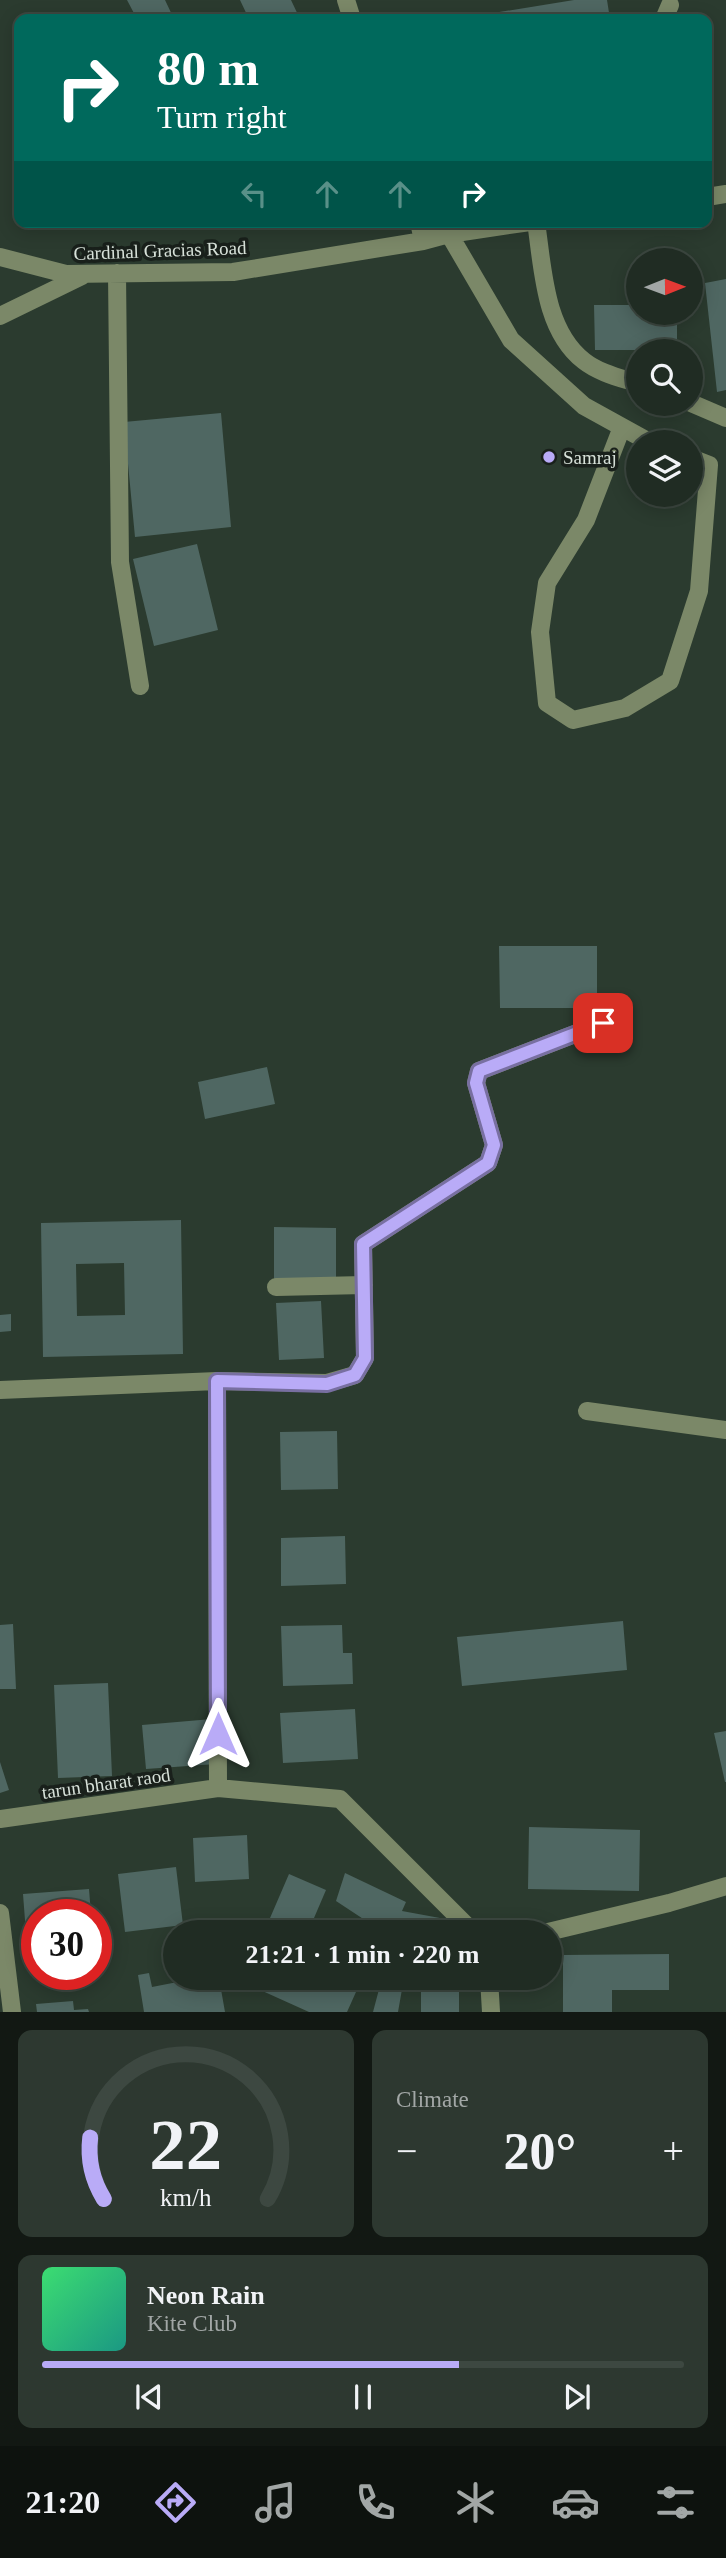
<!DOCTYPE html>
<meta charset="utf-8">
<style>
body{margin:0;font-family:"Times New Roman",serif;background:#2d3830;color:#f1f3f6;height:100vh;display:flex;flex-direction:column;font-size:26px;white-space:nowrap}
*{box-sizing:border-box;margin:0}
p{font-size:23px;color:#a2a7a6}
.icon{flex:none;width:38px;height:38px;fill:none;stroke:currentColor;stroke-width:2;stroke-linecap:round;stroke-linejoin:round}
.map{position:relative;height:2012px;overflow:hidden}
.drawer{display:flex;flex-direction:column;gap:18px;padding:18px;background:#121813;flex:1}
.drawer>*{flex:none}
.top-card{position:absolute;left:14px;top:14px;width:698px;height:214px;border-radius:14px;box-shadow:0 4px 18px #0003,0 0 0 2px #3d4841;background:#00695c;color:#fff;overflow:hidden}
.needle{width:46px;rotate:89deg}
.buttons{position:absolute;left:626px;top:248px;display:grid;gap:14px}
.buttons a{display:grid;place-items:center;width:77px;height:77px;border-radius:50%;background:#202c23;box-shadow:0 4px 18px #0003,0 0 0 2px #3d4841;font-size:35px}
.speed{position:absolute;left:21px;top:1899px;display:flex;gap:14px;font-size:35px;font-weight:700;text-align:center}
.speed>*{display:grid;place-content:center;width:91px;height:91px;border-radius:50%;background:#202c23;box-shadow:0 4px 18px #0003,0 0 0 2px #3d4841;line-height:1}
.speed .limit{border:10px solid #d22;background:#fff;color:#111}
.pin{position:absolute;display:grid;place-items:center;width:60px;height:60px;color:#fff;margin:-30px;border-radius:14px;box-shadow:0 4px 10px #0006}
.me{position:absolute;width:77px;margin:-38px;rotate:0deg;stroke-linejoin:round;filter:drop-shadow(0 0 5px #0008)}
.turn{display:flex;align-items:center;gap:24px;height:147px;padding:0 28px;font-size:32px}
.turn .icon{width:91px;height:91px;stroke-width:2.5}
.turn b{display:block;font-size:49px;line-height:60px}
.lanes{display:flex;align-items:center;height:66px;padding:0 28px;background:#0003;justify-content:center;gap:35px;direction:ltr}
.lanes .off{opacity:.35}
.big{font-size:52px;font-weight:800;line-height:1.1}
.drawer .widget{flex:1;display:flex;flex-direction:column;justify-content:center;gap:10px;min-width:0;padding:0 24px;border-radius:14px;background:#2d3830}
.drawer .dial{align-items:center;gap:0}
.dial svg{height:182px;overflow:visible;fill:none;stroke:#3d4841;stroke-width:7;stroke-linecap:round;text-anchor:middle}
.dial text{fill:#f1f3f6;stroke:none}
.song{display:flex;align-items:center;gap:21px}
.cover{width:84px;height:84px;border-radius:10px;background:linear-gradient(135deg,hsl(140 70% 55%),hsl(170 70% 35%))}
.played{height:7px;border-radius:4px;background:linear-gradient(90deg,#b9abf7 65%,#3d4841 65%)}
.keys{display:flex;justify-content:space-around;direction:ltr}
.heat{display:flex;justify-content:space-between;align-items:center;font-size:38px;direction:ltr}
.drawer .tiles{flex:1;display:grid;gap:18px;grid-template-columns:1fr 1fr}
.widget:last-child{grid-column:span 2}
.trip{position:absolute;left:163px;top:1920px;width:399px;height:70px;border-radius:35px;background:#202c23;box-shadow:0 4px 18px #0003,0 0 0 2px #3d4841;font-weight:800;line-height:70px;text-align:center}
.tab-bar{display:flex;height:112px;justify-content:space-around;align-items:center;background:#0d120e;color:#a2a7a6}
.tab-bar .icon{width:49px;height:49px}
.tab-bar .active{color:#b9abf7}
.tab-bar b{font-size:32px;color:#f1f3f6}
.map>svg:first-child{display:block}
</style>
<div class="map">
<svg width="726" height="2012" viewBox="0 0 726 2012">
<rect width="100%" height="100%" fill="#2b3b2f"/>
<path fill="#4f6762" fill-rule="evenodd" d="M127,0H165L174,19H137Z
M240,0H291L300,19H249Z
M574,0H607L610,19H456Z
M726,279V390L717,392L705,283Z
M594,305H639V313H677V350H595Z
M221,413L231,527L135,537L124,422Z
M197,544L218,630L154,646L133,559Z
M499,946H597V1008H500Z
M267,1067L275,1104L205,1119L198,1082Z
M181,1220L183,1354L43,1357L41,1223ZM124,1263L125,1315L77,1316L76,1264Z
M274,1227L336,1228V1281H274Z
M321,1301L324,1358L279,1360L276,1303Z
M11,1314V1331L0,1332V1315Z
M337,1431L338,1489L281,1490L280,1432Z
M345,1536L346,1584L281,1586V1538Z
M623,1621L627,1670L462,1686L457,1637Z
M13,1624L16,1689H0V1625Z
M342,1625L343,1653H352L353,1684L283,1686L281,1626Z
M108,1683L112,1776L58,1778L54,1685Z
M355,1709L358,1759L283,1763L280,1713Z
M212,1719L216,1764L146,1769L142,1725Z
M726,1731V1782H725L714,1733Z
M0,1762L9,1790L0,1793Z
M529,1827L640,1830L639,1891L528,1889Z
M247,1835L249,1879L195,1882L193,1838Z
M176,1867L183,1925L125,1932L118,1874Z
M345,1873L406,1902L402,1911L440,1918L431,1932H383L336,1901Z
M289,1874L326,1890L308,1932H264Z
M89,1889L91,1914H37V1972L29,1973L23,1894Z
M669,1954V1990H612V2012H563V1955Z
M149,1973L152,1987L198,1978H219L225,2012H144L138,1975Z
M264,1978H323L356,1992L347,2012H309L258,1989Z
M382,1978H404L398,2012H373Z
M421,1978H459V2012H421Z
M73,2001L74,2010L88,2009L89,2012H37L36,2004Z"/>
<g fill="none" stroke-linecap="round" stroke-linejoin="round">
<path stroke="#7b8868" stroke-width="18" d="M346,0L352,19
M664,19L670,5
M707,197L726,194
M419,222L423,241
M536,222C543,268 544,330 584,361C599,373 621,378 639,384
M449,234L511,340L584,406L651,443
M0,257L66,274L233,272L423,241L449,234L530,222
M117,273L120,562L140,686
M0,316L82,276
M691,403L726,418
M622,427L586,520L547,583L540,632L547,703L573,720L625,708L670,681L699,591L709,465L691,458
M276,1287L364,1285
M217,1381L327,1383L355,1375L365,1358L363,1244L488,1163L494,1145L476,1083L479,1071L603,1023
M0,1390L217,1381L218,1788
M587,1411L726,1430
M0,1819L218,1788L340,1799L473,1932
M0,1913L12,2012
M548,1932L669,1903L726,1886
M489,1978L491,2012"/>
</g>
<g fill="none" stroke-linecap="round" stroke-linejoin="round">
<defs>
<path id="route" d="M218,1734L217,1381L327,1384L355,1375L365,1358L363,1244L488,1163L494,1145L476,1083L479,1071L603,1023"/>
</defs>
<use href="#route" stroke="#786fa1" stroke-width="18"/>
<use href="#route" stroke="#b9abf7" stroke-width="12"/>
</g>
<circle fill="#b9abf7" stroke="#19201b" stroke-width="2.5" cx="549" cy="457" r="7"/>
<g text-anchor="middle" stroke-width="7" stroke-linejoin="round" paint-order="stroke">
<g font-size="19" fill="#d7e1d9" stroke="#19201b">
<text transform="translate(160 250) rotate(-2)" y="7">Cardinal Gracias Road</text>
<text transform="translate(106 1783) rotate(-8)" y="7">tarun bharat raod</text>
</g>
<g font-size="19" fill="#d7e1d9" stroke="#19201b" text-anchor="start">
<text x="563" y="464">Samraj</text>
</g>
</g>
</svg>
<div class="buttons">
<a><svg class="needle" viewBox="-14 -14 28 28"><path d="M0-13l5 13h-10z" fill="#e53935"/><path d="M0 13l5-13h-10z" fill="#a2a7a6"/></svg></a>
<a><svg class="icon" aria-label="search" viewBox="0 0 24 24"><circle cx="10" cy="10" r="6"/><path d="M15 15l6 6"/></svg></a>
<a><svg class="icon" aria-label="layers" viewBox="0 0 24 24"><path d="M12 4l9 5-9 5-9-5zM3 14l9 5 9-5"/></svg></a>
</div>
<div class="speed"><div class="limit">30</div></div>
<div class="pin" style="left:603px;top:1023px;background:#d93025"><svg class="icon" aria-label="arrive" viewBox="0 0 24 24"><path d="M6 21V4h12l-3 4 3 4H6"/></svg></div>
<svg class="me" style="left:218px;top:1734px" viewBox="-20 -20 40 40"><path d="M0-17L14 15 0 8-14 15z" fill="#b9abf7" stroke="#fff" stroke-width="4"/></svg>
<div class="trip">21:21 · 1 min · 220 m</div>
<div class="top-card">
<div class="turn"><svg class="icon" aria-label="right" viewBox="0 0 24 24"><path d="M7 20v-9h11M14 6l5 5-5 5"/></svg><div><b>80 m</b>Turn right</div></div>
<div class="lanes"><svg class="icon off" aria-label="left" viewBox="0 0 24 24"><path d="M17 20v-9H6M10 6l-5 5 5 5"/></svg><svg class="icon off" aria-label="ahead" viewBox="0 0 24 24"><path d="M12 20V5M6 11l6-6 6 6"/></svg><svg class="icon off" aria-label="ahead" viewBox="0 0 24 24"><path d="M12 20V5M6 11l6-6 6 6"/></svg><svg class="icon" aria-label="right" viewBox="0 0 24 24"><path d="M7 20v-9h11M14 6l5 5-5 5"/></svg></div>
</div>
</div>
<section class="drawer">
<div class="tiles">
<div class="widget dial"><svg viewBox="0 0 100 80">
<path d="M14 69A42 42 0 1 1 86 69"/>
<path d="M14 69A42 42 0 0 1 8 42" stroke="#b9abf7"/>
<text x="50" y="56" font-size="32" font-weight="700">22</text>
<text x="50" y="72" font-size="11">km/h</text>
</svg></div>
<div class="widget"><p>Climate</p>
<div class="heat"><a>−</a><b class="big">20°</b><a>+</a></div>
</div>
<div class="widget">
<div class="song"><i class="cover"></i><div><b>Neon Rain</b><p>Kite Club</p></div></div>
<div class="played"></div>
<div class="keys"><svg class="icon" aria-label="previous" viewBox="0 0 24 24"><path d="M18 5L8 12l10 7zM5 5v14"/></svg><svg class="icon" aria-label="pause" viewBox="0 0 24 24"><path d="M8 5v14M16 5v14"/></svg><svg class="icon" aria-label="next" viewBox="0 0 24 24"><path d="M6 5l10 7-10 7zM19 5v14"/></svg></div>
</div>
</div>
</section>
<nav class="tab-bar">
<b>21:20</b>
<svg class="icon active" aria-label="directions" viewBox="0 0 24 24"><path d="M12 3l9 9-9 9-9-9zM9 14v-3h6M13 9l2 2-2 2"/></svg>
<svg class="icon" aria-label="music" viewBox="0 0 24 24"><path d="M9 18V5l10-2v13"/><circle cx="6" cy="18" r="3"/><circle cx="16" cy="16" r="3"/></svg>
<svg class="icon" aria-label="phone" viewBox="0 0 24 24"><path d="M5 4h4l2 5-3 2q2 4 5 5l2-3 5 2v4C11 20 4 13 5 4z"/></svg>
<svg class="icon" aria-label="climate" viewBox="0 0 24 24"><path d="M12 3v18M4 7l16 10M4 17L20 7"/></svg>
<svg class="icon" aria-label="car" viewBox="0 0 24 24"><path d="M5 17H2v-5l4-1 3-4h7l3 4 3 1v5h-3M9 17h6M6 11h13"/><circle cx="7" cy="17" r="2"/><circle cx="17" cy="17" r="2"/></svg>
<svg class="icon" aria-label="filters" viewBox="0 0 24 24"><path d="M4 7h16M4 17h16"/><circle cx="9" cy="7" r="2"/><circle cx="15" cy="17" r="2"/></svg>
</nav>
